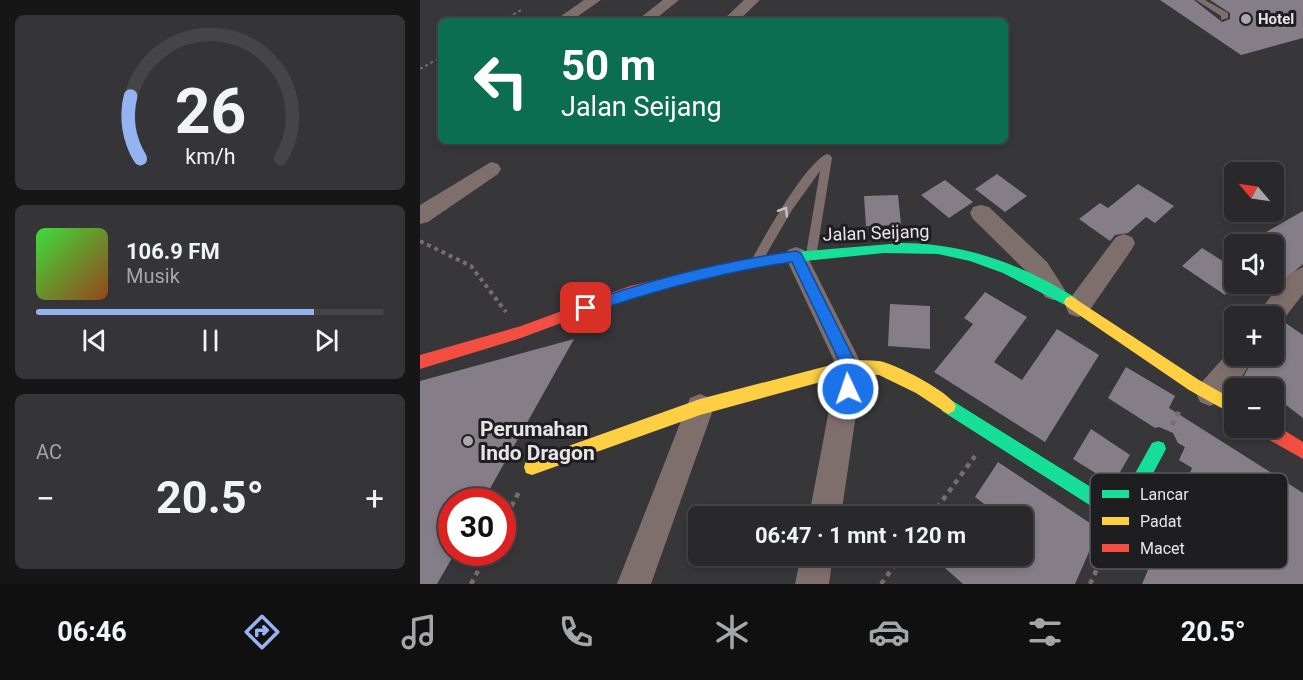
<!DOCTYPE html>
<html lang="id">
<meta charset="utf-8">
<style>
body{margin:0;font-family:Roboto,sans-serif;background:#353436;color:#f1f3f6;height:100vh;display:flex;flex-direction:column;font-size:22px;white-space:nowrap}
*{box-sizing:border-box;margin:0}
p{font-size:20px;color:#a5a6a8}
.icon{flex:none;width:33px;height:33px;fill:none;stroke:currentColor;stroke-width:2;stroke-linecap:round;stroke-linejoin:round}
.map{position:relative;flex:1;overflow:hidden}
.panel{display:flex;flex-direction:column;gap:15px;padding:15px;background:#171617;width:420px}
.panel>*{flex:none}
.guide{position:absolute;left:18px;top:18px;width:570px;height:126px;border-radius:9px;box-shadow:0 3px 9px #0003,0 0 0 2px #454447;background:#0b6e4f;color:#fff;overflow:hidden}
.needle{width:39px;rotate:299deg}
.fabs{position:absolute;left:804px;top:162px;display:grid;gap:12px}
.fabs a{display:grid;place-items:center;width:60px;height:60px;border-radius:9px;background:#29282a;box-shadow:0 3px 9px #0003,0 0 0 2px #454447;font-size:30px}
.speed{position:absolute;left:18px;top:488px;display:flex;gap:12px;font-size:30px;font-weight:700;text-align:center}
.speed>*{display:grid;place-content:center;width:78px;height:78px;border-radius:50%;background:#29282a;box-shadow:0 3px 9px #0003,0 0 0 2px #454447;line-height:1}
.speed .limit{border:9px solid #d22;background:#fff;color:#111}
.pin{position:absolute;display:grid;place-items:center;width:51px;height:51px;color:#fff;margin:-26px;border-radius:12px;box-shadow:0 3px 9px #0006}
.me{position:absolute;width:66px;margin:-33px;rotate:357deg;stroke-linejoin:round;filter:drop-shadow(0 0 4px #0008)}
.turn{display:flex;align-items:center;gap:21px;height:126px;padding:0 24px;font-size:27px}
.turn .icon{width:78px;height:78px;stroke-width:2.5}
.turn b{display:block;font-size:42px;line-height:51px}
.big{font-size:45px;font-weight:700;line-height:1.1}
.panel .tile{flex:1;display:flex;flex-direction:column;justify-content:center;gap:9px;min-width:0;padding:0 21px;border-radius:9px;background:#353436}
.panel .dial{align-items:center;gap:0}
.dial svg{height:156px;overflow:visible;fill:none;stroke:#454447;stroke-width:7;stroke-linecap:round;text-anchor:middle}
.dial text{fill:#f1f3f6;stroke:none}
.song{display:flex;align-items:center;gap:18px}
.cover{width:72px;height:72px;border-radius:9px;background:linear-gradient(135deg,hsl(120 70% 55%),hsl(20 70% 35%))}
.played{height:6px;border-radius:3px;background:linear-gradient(90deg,#95b2f1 80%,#454447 80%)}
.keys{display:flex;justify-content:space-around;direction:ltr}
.heat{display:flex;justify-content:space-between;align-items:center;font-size:33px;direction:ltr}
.trip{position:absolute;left:268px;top:506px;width:345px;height:60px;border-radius:9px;background:#29282a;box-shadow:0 3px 9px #0003,0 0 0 2px #454447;font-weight:700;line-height:60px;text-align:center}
.dock{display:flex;height:96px;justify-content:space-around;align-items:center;background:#101011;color:#a5a6a8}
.dock .icon{width:42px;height:42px}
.dock .active{color:#95b2f1}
.dock b{font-size:27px;color:#f1f3f6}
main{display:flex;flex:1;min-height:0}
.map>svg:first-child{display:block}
</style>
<main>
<section class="panel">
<div class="tile dial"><svg viewBox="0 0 100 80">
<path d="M14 69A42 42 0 1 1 86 69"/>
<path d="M14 69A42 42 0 0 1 9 37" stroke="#95b2f1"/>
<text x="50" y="56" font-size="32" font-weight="700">26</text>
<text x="50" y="72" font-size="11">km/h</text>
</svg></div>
<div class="tile">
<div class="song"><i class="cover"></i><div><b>106.9 FM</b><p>Musik</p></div></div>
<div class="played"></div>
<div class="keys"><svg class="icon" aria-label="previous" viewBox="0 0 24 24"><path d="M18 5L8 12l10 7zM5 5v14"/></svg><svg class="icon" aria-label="pause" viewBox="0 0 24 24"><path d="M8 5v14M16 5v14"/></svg><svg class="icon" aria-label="next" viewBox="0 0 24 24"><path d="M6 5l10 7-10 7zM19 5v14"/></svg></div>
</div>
<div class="tile"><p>AC</p>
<div class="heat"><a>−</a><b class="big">20.5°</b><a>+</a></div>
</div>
</section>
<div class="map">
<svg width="883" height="584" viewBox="0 0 883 584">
<rect width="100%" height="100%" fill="#373638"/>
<path fill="#857e88" d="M740,0H774L802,22L810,19V13L790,0H883V38L821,55Z
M577,174L607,196L585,212L555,189Z
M525,180L553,202L529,218L501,195Z
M718,184L754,206L735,223L726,217L708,233L695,235L690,241L659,219L680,203L688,208Z
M478,195L481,225L446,226L444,196Z
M883,211V264L854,289V244H825Z
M782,248L814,268V285L805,295L762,266Z
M565,292L607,317L574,362L602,380L637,329L679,355L625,442L514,372L553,324L544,318Z
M470,304L510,306V349L468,346Z
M864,322L883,335V418L866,405L860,413L854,410V388H828L820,383L835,356H854V328Z
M154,339L63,501H32V558L17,584H0V381Z
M706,367L755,396L749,408L883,493V584H722L772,468L759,460L765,447L758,443L753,433L739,427L735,428L688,398Z
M671,429L710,455L693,484L653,459Z
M578,462L679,529L655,584H543L525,568L533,555H603V516H580L555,497Z"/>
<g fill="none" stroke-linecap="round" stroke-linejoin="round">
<path stroke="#776d6c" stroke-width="2" stroke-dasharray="3 3" stroke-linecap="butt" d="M83,21L101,10
M0,69L21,57"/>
<path stroke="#776d6c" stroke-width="4" stroke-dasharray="4 4" stroke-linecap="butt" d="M0,241L51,266L86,312"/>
<path stroke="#776d6c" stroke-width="4.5" stroke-dasharray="5 5" stroke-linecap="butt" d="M752,425L761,408
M511,516L555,456
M82,524L100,490
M51,584L68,552
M461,584L482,555
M670,584L690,541"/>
<path fill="#7e6f6d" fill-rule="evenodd" d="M776,0H785L808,13V18L801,20V16Z
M407,154L410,155L412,158L396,257H388L386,254L400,171L372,210L340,265H332L330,262L332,259C345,236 385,163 407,154Z"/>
<path fill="#7e6f6d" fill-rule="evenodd" d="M164,0H181L151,21H134Z
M243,0H259L233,21H216Z
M324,0H340L318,21H302Z
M71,162L78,164L81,169L78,174L8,222L0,224V205Z
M561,205L569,207L627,262L645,290L641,297L633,300L625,297L611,276L553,219L550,213L553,207Z
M704,234L712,237L715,243L712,249L667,314L658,317L649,314L646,307L649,300L696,237Z
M376,247L384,250L443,367L421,516H389L417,367L365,256L368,250Z
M883,267V294L860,324L854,326V316H839C845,301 867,273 883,267Z
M814,346V356H833C827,373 807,399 790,406L780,402L776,393L780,384Z
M280,394L290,398L294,407L231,584H197L270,398Z
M381,555H413L409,584H375Z"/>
<path fill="#16e098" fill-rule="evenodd" d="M482,243C545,243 603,265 656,298L658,302L656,306L651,308L583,273L550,261L518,254L464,253L375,262L369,257L375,252Z
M528,398L698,504L732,443L738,441L744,443L746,449L707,522L701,525L522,411L520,406L522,401Z"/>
<path fill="#ffcf43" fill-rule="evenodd" d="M651,296L779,380L814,400V415L769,390L646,306L644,302L646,298Z
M430,360C439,360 449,360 459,361C474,363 530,392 536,406L534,411L528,414L496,393L459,375L430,374L280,415L112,475L106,473L104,467L106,461L112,459L280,399Z"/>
<path fill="#f24e42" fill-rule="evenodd" d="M375,252L380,253L381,257L380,261L336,267L211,297L101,338L0,369V355L101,326L210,286L336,257Z
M854,424L883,442V459L839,434L837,428H854Z"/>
</g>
<defs><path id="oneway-chevron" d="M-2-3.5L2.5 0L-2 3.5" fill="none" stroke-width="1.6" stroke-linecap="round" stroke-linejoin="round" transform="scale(1.5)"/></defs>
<use stroke="#c8c2c3" href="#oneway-chevron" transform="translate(364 211) rotate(-59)"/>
<path fill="#1a73e8" stroke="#114b97" stroke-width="1.5" d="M376,251L381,253L438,367L434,394L428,396L423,394L421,389L422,367L372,262C302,272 233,291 166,314L160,308L162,304C231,279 303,261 376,251Z"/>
<g fill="#a9a8aa" stroke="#1e1d1f" stroke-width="2">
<circle cx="826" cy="19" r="6"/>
<circle cx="48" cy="441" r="6"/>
</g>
<g text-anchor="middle" stroke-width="6" stroke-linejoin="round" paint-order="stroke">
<g font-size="15" font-weight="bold" fill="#e7e5e8" stroke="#1e1d1f" text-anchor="start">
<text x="838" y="24">Hotel</text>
</g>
<g font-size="18" fill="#e7e5e8" stroke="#1e1d1f">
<text transform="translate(456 233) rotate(-2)" y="6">Jalan Seijang</text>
</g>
<g font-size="21" font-weight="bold" fill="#e7e5e8" stroke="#1e1d1f" text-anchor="start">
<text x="60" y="436">Perumahan<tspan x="60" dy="24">Indo Dragon</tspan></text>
</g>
</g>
<rect x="670" y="473" width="198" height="96" rx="9" fill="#1e1d1f" stroke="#5a595b" stroke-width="1.5"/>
<rect x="682" y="490" width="27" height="8" fill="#16e098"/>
<rect x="682" y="517" width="27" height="8" fill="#ffcf43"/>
<rect x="682" y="544" width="27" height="8" fill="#f24e42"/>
<g font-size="16" fill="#e7e5e8">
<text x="720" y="500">Lancar</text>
<text x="720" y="527">Padat</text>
<text x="720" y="554">Macet</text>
</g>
</svg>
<div class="fabs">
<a><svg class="needle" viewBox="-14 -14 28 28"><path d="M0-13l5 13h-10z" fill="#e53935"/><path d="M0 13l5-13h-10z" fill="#a5a6a8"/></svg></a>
<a><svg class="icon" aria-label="sound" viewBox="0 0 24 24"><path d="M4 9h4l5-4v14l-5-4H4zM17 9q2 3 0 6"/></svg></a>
<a>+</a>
<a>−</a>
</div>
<div class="speed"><div class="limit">30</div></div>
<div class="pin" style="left:166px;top:308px;background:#d93025"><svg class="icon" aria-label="arrive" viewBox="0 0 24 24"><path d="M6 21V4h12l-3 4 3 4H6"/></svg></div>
<svg class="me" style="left:428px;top:389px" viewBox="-20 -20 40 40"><circle r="17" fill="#1a73e8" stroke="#fff" stroke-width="3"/><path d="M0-11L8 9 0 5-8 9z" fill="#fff"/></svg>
<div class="trip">06:47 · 1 mnt · 120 m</div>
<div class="guide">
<div class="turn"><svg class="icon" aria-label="left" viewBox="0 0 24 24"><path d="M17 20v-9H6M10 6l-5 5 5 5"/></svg><div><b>50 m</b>Jalan Seijang</div></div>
</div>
</div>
</main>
<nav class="dock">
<b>06:46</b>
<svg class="icon active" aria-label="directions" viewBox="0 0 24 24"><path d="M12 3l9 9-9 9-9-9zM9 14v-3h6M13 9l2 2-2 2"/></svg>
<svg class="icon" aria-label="music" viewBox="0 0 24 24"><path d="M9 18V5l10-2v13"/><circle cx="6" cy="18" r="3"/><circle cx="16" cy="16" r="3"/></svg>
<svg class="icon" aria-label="phone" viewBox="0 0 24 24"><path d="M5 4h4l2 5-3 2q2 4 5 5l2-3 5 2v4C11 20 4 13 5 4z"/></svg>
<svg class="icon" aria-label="climate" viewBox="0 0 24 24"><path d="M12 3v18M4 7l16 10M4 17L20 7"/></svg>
<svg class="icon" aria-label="car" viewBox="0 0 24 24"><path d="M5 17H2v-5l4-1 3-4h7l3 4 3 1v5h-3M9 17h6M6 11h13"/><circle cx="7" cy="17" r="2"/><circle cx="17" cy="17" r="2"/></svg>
<svg class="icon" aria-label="filters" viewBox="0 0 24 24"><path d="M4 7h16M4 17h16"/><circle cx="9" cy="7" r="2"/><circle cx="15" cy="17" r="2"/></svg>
<b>20.5°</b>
</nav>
